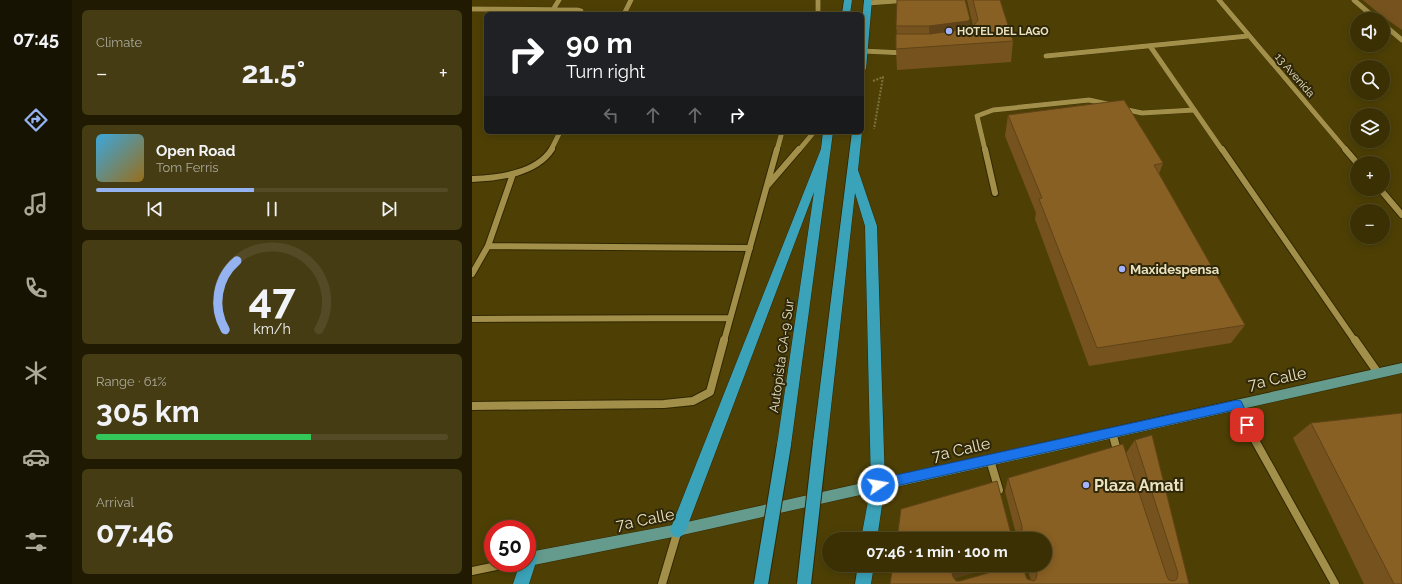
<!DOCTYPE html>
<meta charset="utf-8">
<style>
body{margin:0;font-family:Raleway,sans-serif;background:#453c13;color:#f1f3f6;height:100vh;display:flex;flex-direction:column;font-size:15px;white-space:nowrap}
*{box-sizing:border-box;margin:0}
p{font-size:13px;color:#aba99a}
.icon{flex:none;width:22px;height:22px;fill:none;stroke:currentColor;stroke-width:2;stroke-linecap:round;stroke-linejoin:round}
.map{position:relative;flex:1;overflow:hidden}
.side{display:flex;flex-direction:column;gap:10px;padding:10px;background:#201a02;width:400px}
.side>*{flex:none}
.guide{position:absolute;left:12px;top:12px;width:380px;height:122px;border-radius:6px;box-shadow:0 2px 10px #0003,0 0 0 1px #544b26;background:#202124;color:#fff;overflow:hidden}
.controls{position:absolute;left:878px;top:12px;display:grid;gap:8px}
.controls a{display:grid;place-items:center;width:40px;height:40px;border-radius:50%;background:#3a3004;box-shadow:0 2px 10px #0003,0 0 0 1px #544b26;font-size:20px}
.speed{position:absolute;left:12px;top:520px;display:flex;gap:8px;font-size:20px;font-weight:700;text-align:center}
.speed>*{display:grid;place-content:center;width:52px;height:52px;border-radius:50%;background:#3a3004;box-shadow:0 2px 10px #0003,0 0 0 1px #544b26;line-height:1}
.speed .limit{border:6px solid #d22;background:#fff;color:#111}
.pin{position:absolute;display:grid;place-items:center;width:34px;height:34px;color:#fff;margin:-17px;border-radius:8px;box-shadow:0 2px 6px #0006}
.me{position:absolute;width:44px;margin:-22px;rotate:78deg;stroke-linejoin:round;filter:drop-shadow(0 0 3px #0008)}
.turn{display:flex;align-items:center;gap:14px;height:84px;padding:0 16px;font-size:18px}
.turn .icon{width:52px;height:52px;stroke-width:2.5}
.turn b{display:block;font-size:28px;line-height:34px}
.lanes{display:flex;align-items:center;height:38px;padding:0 16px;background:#0003;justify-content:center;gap:20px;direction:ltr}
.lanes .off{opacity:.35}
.big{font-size:30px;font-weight:700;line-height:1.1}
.side .tile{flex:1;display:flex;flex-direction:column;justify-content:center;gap:6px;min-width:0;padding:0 14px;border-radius:6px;background:#453c13}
.side .dial{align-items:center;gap:0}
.dial svg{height:104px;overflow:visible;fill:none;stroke:#544b26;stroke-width:7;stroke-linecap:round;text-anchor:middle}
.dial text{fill:#f1f3f6;stroke:none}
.song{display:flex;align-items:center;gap:12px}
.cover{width:48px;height:48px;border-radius:6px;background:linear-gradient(135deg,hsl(200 70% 55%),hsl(40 70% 35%))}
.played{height:4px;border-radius:2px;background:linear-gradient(90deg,#95b2f1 45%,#544b26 45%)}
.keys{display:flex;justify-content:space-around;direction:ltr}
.heat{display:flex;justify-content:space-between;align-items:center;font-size:22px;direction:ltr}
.charge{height:6px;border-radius:3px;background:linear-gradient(90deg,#34c759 61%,#544b26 0)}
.trip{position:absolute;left:350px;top:532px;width:230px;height:40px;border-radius:20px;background:#3a3004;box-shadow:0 2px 10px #0003,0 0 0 1px #544b26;font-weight:700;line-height:40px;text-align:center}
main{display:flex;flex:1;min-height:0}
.menu{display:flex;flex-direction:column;width:72px;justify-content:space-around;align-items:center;background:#171302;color:#aba99a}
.menu .icon{width:28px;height:28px}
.menu .active{color:#95b2f1}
.menu b{font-size:18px;color:#f1f3f6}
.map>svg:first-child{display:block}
</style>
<main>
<nav class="menu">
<b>07:45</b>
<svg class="icon active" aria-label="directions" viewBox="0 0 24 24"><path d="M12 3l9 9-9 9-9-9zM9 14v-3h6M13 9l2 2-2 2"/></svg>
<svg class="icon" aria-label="music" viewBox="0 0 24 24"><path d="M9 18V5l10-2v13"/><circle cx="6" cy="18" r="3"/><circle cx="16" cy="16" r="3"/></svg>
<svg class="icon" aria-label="phone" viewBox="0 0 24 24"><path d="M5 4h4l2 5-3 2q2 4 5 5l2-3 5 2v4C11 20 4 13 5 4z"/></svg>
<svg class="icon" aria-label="climate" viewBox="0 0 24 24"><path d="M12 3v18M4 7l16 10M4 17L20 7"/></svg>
<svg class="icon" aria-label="car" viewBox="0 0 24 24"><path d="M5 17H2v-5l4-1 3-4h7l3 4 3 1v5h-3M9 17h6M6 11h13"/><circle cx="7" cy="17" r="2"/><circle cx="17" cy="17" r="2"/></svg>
<svg class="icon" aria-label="filters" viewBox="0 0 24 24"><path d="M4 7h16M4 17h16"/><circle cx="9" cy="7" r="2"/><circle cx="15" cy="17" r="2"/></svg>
</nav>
<section class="side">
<div class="tile"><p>Climate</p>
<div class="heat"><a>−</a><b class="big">21.5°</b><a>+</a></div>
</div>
<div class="tile">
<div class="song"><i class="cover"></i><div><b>Open Road</b><p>Tom Ferris</p></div></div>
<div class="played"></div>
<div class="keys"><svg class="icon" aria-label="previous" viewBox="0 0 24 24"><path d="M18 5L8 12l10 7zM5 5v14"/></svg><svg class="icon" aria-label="pause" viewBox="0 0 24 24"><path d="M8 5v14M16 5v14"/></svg><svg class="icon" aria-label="next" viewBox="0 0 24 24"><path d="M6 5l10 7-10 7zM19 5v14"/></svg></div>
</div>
<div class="tile dial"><svg viewBox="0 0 100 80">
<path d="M14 69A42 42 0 1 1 86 69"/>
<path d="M14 69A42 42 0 0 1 23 16" stroke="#95b2f1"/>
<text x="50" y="56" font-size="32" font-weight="700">47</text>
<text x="50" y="72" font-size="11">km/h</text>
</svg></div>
<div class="tile"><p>Range · 61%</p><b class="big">305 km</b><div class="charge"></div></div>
<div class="tile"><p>Arrival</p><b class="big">07:46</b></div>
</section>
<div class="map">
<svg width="930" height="584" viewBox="0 0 930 584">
<rect width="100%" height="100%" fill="#4e4005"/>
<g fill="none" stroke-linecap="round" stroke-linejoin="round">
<defs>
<path id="minor-far2" d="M346,0V14
M747,0L874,150
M882,0L904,19
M396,3L437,0
M0,9L105,10L109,11V14
M79,13L87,0
M152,14L159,0
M911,24L930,40
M678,46L750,150
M391,51L433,53
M574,56L776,36
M651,109L670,113L722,110
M79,150L88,132
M305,150L310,132
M327,150L342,132
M513,150L505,116L521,110L617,100L640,105"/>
<path id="minor-far1" d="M513,149L523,193
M750,149L883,341
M873,149L885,163
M0,179C26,178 64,174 80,149
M296,185L327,149
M908,189L930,215
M16,246L278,248
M0,274L16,246L41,174
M0,319L258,318
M252,341L305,149"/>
<path id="minor" d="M883,340L906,373
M765,404L780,435L863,584
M0,406L192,404L221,401L238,392L252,340
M640,432L646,454
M518,460L527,490
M0,571L39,563
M190,584L206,530"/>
<path id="major" d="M930,363V373L206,536L57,566L52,563H55V553L57,552L206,524Z"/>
<path id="highway" d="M372,0H380L378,14H370Z
M392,0H400L394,69L390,72V22Z
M351,132H361L319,445L317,450L312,452L307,450L305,445L342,192L214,530L211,535L206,538L201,535L198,530L349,149Z
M380,132H390L386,170L405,226L413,485L405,539H389L399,485L393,226L383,193L355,443L353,448L348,450L343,448L341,443Z
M57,551L63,553L65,559L57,584H41L48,563H55V552Z
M386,565H402L399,584H383Z"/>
</defs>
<use href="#minor-far2" stroke="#312701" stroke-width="5.5"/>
<use href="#minor-far1" stroke="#312701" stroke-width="8"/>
<use href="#minor" stroke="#312701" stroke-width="10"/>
<use href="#major" stroke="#312701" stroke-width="1"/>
<use href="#highway" stroke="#312701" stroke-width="1"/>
<path stroke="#7f723f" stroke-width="2" stroke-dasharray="2 1.5" stroke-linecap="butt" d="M401,81L411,77L402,129"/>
<use href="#minor-far2" stroke="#a28f4a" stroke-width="5"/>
<use href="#minor-far1" stroke="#a28f4a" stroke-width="6"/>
<use href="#minor" stroke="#a28f4a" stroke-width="8"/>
<use href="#major" fill="#649b8d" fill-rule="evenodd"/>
<use href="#highway" fill="#3ba3b9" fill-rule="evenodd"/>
<defs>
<path id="highway-bridge" d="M289,584L312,445
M332,584L348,443"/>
</defs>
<use href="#highway-bridge" stroke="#312701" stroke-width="16" stroke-linecap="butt"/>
<use href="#highway-bridge" stroke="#3ba3b9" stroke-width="14"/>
</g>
<path fill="#76531e" d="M495,0H528L541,41L539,62L425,70L424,49L425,34L424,26L498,19L497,29L500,28L501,26Z
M891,0H930V30L910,16Z
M536,115L691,163L687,174L773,325L759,343L617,366L563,219L564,213L533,136Z
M839,423L930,584H892L821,438Z
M663,440L717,584H418L421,565H530L483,578V579L484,581L555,579L559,580L554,565H573V539H425L538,530L542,534H544L533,491L536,478L654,453Z"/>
<path fill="#604318" d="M498,19L497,39L458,46L457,26Z
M500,565H530L483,578L480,582V573L485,569Z"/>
<path fill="#896023" stroke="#604318" d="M425,0H493L498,19L496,21L457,26H424Z
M501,0H528L541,41L424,49V34H458L500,28L506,20Z
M652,100L691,163L682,165L773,325L625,348L567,199L570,198L536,115Z
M930,413V584H922L839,423Z
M680,435L717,584H418L421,565H500L485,569L480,573L481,577L484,581H488L544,565H550L555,579L562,581L564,579L565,574L562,565H573V539H425L429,509L525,481L538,530L542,534H546L550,530V526L536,478L651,444L695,577L697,580L702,581L705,579L706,573L663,440Z"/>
<path fill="#1a73e8" stroke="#114b97" d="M765,400L769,401L780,425L779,428L775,430L771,428L762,410L406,490L402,489L400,485L402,481L406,479Z"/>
<g fill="#a2b2fd" stroke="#2f270a" stroke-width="1.5">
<circle cx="477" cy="31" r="4"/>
<circle cx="650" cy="269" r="4"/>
<circle cx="614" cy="485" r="4"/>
</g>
<g text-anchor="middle" stroke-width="4" stroke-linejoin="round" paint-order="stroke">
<g font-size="11" font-weight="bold" fill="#ebe2bf" stroke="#2f270a" text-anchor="start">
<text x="485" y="35">HOTEL DEL LAGO</text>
</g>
<g font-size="11" fill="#ebe2bf" stroke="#2f270a">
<text transform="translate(823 75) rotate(49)" y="4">13 Avenida</text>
</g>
<g font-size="13" font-weight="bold" fill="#ebe2bf" stroke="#2f270a" text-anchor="start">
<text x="658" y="274">Maxidespensa</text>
</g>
<g font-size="13" fill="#ebe2bf" stroke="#2f270a">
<text transform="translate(309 356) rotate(-82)" y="5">Autopista CA-9 Sur</text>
</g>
<g font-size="16" fill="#ebe2bf" stroke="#2f270a">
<text transform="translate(805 378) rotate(-12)" y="6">7a Calle</text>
<text transform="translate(489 449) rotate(-13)" y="6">7a Calle</text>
<text transform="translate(173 519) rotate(-11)" y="6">7a Calle</text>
</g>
<g font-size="16" font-weight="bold" fill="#ebe2bf" stroke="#2f270a" text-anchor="start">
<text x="622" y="491">Plaza Amati</text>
</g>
</g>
</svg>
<div class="controls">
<a><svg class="icon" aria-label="sound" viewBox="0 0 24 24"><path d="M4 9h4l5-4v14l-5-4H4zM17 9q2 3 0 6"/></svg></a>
<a><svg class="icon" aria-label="search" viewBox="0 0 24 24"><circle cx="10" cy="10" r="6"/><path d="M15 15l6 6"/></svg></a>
<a><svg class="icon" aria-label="layers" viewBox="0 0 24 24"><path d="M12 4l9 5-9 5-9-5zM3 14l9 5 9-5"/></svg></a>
<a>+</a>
<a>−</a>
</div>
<div class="speed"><div class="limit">50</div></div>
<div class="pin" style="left:775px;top:425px;background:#d93025"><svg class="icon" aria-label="arrive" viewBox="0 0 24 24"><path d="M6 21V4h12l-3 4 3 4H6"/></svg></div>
<svg class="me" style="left:406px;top:485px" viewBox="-20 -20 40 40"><circle r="17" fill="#1a73e8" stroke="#fff" stroke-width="3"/><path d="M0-11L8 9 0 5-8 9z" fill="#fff"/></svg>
<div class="trip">07:46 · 1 min · 100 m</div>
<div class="guide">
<div class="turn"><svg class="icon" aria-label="right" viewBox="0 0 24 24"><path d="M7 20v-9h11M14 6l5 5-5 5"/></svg><div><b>90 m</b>Turn right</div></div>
<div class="lanes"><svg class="icon off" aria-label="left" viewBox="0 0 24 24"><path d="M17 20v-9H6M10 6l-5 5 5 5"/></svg><svg class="icon off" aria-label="ahead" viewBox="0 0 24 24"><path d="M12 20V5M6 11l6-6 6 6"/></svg><svg class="icon off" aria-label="ahead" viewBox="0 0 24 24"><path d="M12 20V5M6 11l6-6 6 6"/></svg><svg class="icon" aria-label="right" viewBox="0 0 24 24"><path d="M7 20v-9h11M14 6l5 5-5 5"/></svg></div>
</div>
</div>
</main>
